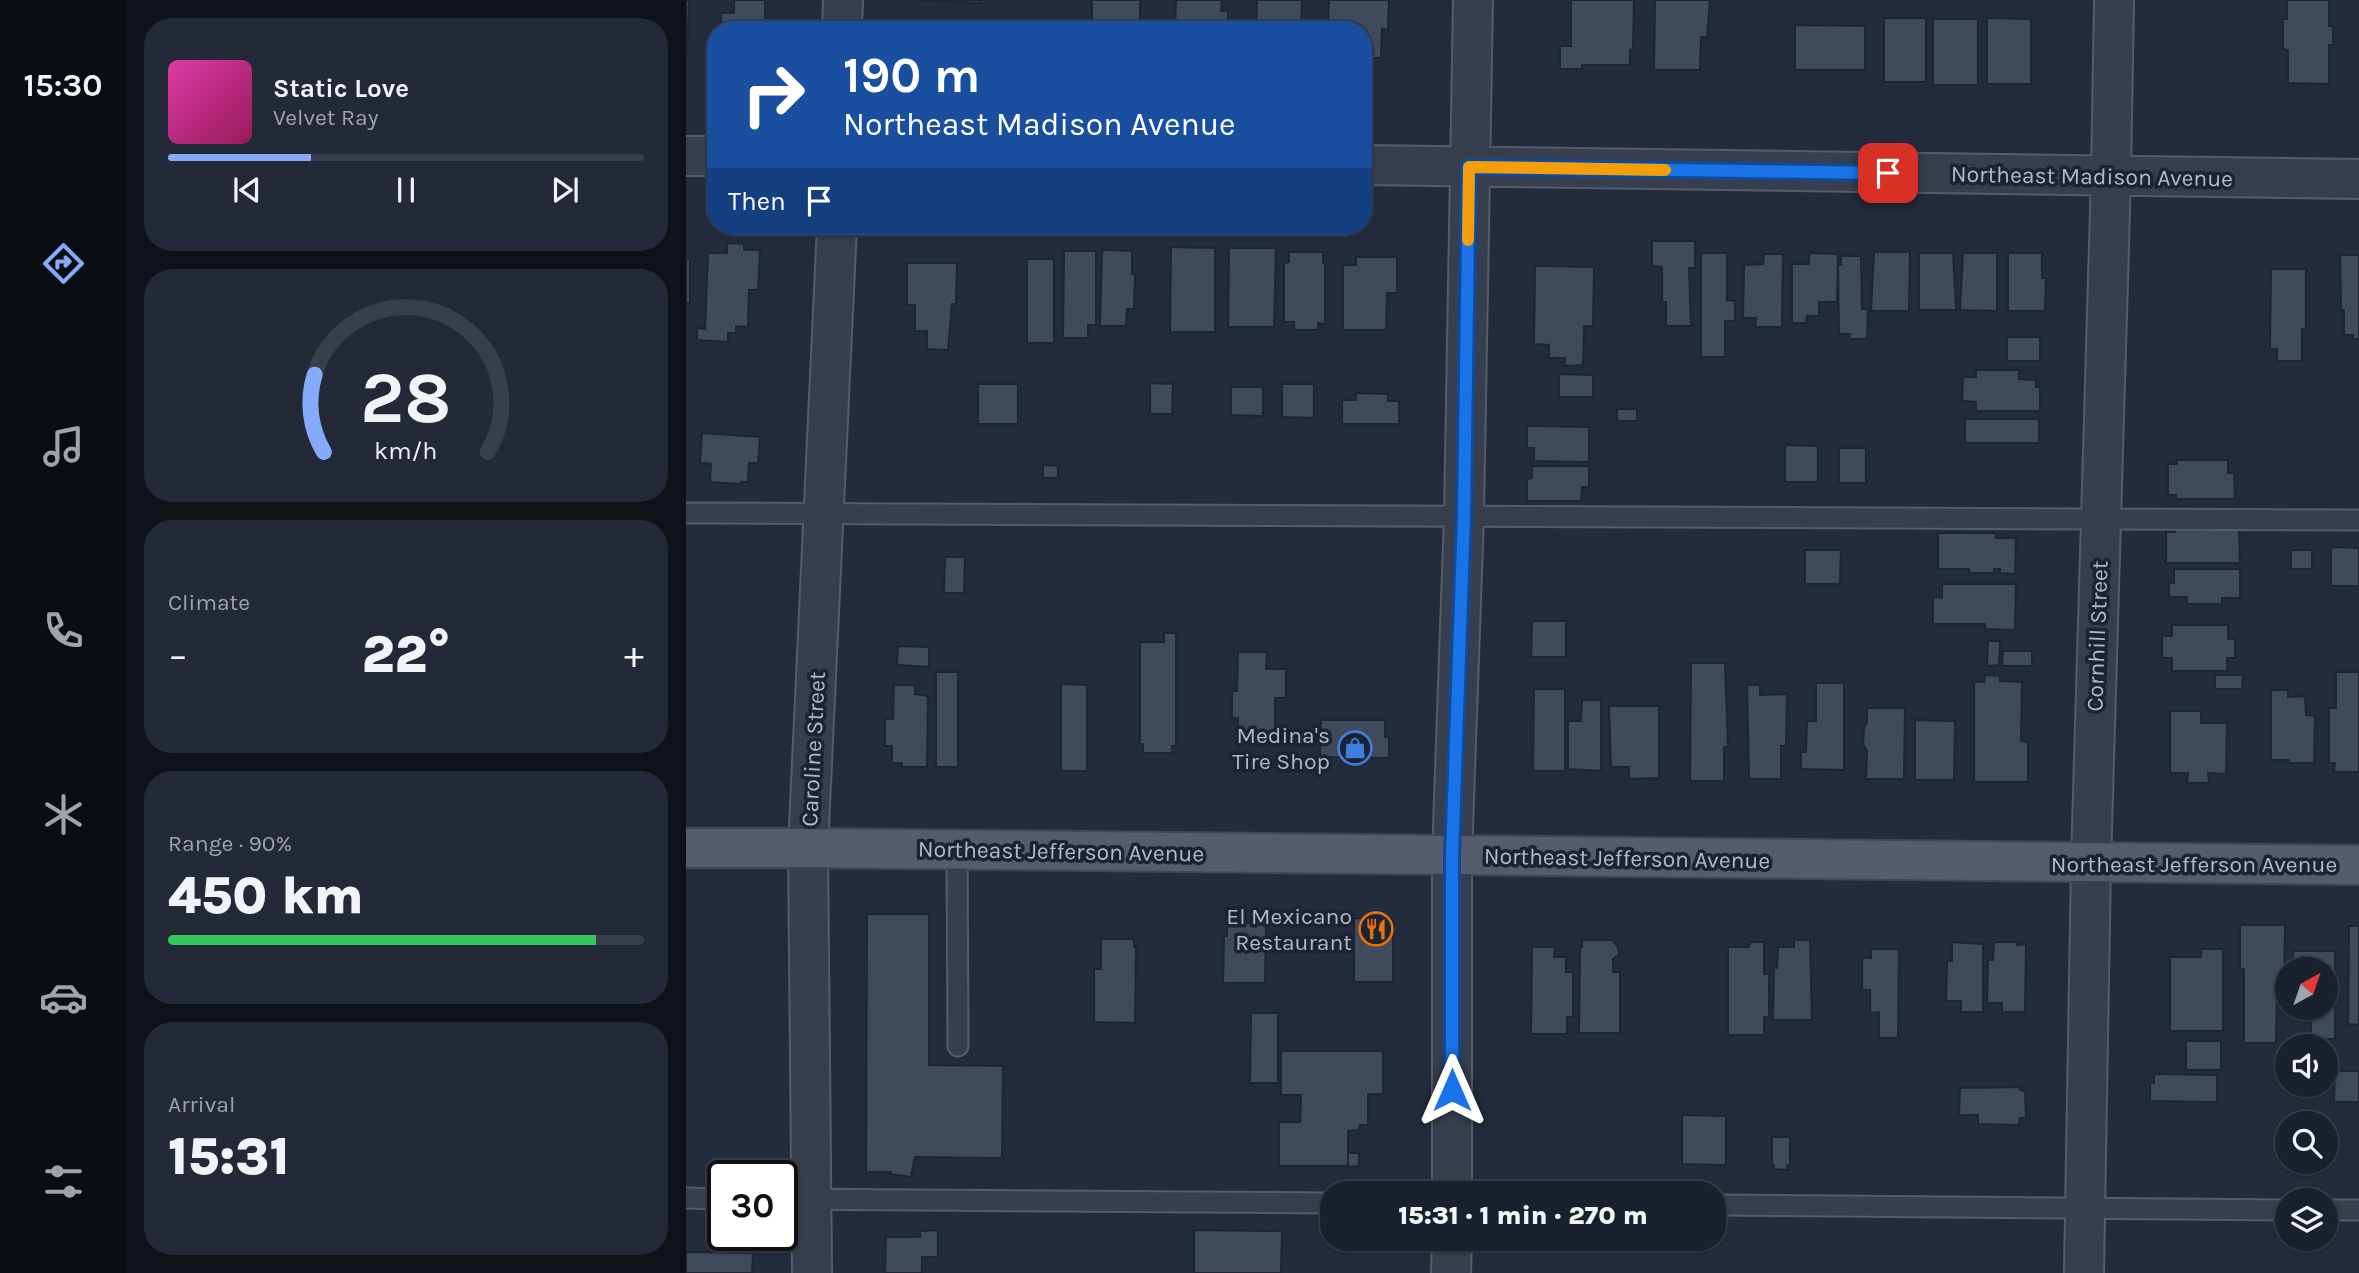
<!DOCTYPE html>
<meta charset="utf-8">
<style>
body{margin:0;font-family:Karla,sans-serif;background:#232936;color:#f1f3f6;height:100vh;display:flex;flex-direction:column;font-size:26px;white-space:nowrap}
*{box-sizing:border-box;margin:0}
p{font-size:23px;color:#9fa3aa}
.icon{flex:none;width:38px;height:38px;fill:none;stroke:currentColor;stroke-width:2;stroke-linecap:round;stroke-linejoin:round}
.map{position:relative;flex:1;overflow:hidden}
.sheet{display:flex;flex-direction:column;gap:18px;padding:18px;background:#0e1219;width:560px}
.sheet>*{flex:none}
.top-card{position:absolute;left:21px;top:21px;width:665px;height:214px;border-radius:28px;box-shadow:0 2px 5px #0004,0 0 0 2px #383e4a;background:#1a4fa0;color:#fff;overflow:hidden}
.needle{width:46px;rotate:40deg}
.controls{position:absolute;left:1589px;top:957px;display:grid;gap:14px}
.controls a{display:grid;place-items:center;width:63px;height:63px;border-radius:50%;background:#1a212e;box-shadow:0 2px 5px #0004,0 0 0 2px #383e4a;font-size:35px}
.speed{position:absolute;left:21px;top:1160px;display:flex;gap:14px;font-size:35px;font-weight:700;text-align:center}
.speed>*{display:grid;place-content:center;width:91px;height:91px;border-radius:50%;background:#1a212e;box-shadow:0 2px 5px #0004,0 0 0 2px #383e4a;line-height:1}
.speed .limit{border:4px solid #111;border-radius:10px;background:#fff;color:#111}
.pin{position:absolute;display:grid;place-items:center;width:60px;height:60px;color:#fff;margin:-30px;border-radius:14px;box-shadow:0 4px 10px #0006}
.me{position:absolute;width:77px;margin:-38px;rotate:0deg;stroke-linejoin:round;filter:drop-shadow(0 0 5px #0008)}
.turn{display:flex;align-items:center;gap:24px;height:147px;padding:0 21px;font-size:32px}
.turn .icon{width:91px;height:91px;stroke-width:2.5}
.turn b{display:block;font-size:49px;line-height:60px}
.then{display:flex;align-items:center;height:66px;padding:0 21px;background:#0003;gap:14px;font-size:26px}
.big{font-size:52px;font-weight:800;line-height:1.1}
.sheet .widget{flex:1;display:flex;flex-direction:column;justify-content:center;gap:10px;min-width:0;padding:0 24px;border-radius:28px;background:#232936}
.sheet .dial{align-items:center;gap:0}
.dial svg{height:182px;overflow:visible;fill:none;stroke:#383e4a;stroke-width:7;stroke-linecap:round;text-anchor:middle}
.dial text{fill:#f1f3f6;stroke:none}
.song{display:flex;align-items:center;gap:21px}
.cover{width:84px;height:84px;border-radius:10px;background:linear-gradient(135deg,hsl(320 70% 55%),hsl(330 70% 35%))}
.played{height:7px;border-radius:4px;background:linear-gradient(90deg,#86aafa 30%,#383e4a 30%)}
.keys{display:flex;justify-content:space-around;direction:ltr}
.heat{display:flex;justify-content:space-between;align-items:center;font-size:38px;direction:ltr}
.charge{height:10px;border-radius:5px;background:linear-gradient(90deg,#34c759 90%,#383e4a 0)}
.trip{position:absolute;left:634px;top:1181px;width:406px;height:70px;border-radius:28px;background:#1a212e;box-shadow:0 2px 5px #0004,0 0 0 2px #383e4a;font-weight:800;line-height:70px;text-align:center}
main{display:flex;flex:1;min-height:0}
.tab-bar{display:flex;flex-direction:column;width:126px;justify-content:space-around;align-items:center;background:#0a0d12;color:#9fa3aa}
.tab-bar .icon{width:49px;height:49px}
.tab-bar .selected{color:#86aafa}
.tab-bar b{font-size:32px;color:#f1f3f6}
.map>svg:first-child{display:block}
</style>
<main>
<nav class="tab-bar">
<b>15:30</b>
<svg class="icon selected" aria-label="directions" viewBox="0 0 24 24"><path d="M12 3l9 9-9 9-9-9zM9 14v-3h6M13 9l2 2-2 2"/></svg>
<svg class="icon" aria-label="music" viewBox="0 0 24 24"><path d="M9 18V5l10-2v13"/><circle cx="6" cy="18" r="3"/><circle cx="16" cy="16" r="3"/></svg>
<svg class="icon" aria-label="phone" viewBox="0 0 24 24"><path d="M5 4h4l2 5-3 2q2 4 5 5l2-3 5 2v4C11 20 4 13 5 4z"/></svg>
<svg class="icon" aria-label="climate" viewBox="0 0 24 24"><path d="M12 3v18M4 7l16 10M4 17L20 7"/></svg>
<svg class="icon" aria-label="car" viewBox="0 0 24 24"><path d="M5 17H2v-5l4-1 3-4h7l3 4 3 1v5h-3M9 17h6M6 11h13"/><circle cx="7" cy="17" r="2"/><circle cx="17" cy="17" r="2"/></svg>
<svg class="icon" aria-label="filters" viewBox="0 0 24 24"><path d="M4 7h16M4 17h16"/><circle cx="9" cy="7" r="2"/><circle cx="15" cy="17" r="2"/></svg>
</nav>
<section class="sheet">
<div class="widget">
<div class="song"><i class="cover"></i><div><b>Static Love</b><p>Velvet Ray</p></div></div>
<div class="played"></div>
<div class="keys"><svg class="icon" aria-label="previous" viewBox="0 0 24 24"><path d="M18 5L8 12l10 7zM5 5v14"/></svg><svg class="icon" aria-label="pause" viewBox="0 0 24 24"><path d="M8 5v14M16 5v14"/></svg><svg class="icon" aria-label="next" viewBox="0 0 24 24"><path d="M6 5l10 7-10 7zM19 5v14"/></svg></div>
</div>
<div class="widget dial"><svg viewBox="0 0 100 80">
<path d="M14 69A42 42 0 1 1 86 69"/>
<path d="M14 69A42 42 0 0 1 10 35" stroke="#86aafa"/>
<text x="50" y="56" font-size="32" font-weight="700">28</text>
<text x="50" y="72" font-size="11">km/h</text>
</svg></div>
<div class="widget"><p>Climate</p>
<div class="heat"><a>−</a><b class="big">22°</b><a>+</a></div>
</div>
<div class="widget"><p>Range · 90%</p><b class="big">450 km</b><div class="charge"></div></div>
<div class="widget"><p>Arrival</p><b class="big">15:31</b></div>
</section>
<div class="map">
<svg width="1673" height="1273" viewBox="0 0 1673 1273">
<rect width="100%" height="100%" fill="#232c3d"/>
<path fill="#3f4a5c" stroke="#1e2534" stroke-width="2" d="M0,0L3,1L1,55H0Z
M48,0H79V30H31V26H35V13H48Z
M231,0H294V3Z
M406,0H454V30H406Z
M490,0H536L535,11H542V30H489Z
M571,0H616L615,30H570Z
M643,0H703L702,30L696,29L695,58H677V30H651V23H642Z
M885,0H948L947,49L944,50V65H896V69H874V46H885Z
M969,0H1024L1021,37H1015L1014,70H968Z
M1601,0H1643V26H1647V45H1643V84L1602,83V50L1597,49V19H1601Z
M1198,18H1240V82H1198Z
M1301,18L1345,19V84H1301Z
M1247,19H1292V85H1247Z
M268,20H312V30H268Z
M227,25L254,26V30H227Z
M1109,25L1179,26V70H1109Z
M966,241H1009V268H1003L1005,326H980V302H976V267L966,266Z
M41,243L58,244V250H74L72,290H63L62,327L50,326V333H42V342L11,340V328L19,329L22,253H41Z
M485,247L529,248V332H484Z
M543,248H590L588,327H542Z
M416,250L446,251V274H449L448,309H441L440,326H414Z
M378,251H410V325H402V338H377Z
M603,252H637V263H639V324L632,323V330H608V322H598V263L603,262Z
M1188,252H1224L1223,311H1185Z
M1015,253H1041V300L1049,301V321H1039V357H1015Z
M1123,253L1152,254L1151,302H1133V316H1121L1120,323H1106V264H1123Z
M1233,253H1267L1270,310H1233Z
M1277,253H1311V311L1274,310Z
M1322,253H1356V278H1360L1359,311H1322Z
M1078,254H1097L1096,327H1069L1070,318H1057L1058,265L1077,264Z
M1654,255H1673V339H1667V335H1658V310H1655Z
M1155,256H1175L1176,309H1182L1181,339H1163L1164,334H1153L1152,265H1155Z
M670,257H711V293H701L700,330H657V265H670Z
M0,259H4V303H0Z
M341,259H368V343H341Z
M221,263H271L270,304H266L262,350L241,349V331H229V305H221Z
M849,266L908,267L907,326H898L897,365L879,366V358H863V345L848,344Z
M1585,269H1620V329H1616V361H1591V349H1584Z
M1321,337H1354V361H1321Z
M1290,370H1333V379L1350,380V387H1354V411H1290V402L1276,401L1277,377H1290Z
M873,374L907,375V397H873Z
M464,383L487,384L486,414H464Z
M292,384H332V424H292Z
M596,384H628V418L596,417Z
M545,387H577V416L545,415Z
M670,393L702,394V401H713V424H656V400H670Z
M931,409H951V421H931Z
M1279,419H1353V443H1279Z
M841,426L903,427V462L848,461V448H841Z
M16,433L74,437L72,463H63L62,482H55V484L24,482L25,464L14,463Z
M1099,445L1132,446V482H1099Z
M1153,448H1180V483H1153Z
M1491,460H1542V473H1548L1549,499H1490V495H1482V464H1491Z
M357,465L372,466V478H357Z
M846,466H903V487H896L895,501H841V479L846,478Z
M1489,530H1553L1554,563H1480V532H1489Z
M1252,533H1309L1310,538H1330L1329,574L1314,573V569H1308V573H1283V569H1252Z
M1645,547L1673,548V586H1645Z
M1119,550H1155L1154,584H1119Z
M1605,550H1626V569H1605Z
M259,557H279L278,593H258Z
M1488,569H1554V598H1536V604H1501V597H1483V583H1488Z
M1256,584H1330L1329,630L1299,629V624H1247V597L1256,598Z
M846,621H880V657H845Z
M1486,625H1542V639H1549V658H1541V671H1486V658H1476V636H1486Z
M478,633H490V746H486V753H457V744H454V642H478Z
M1302,641H1314L1313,665L1301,666Z
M212,646L243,647V667L211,665Z
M1317,651H1346V666H1316Z
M552,652H581L580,669H600V698H589V745H564V736H552V718H546V691H551Z
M1005,663H1039L1042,747H1038V781H1004Z
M250,672H272V767H250Z
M1650,672H1673V772H1648L1649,763H1643V708H1650Z
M1299,675L1314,676V681L1336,682L1335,741L1342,742V782H1288V682H1298Z
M1529,675H1557L1556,689H1529Z
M1130,683H1158V770L1115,769V752H1120L1121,721H1130Z
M375,684L401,685V771H375Z
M208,685H229V694L242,696L241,767H216V763H206V746H199V719H207Z
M1061,685H1074V695L1101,694L1100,746H1095V779H1063Z
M848,689H879V771H847Z
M1585,690H1602V697L1619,696L1620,715L1629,716L1628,763H1603V760H1585Z
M896,700H915V771L882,769V721H895Z
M923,706H973V778L943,779V767H925Z
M1181,708H1219L1218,779H1180L1181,751L1177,744L1178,727L1181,722Z
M1484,711H1515V723H1541L1540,774L1522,773L1523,783H1501L1502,773H1484Z
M635,720H699V737H703V758L634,757Z
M1229,720L1269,721L1268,780H1229Z
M181,914H243V1065L317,1066L316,1158L229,1157L225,1177L205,1174V1172H180Z
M668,918L707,919V982H668Z
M541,923H580L579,983H537L538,936H541Z
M1554,925H1599L1598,991L1591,992L1590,1043H1558V969H1554Z
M1663,926H1673V1025L1662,1024Z
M415,939H448V947H450L449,1023L408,1022V969H415Z
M896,940H926L932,947L933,955L927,959V972H934V1033H893L894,947H896Z
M1108,940H1124L1126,1020H1087L1088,967L1091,968L1092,947H1108Z
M1064,942H1078V974H1083V1017H1078V1035H1042V947H1063Z
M1266,942L1297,944V1012H1275V1001H1260L1261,961H1266Z
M1308,942H1332L1331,945L1340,944L1339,1012H1316V1003H1301L1302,960H1307Z
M846,947H869L868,957H880V972H887V1017H881V1034H845Z
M1185,949H1213L1212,1038H1193V1012L1184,1013V990H1176V958H1185Z
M1515,949H1537V1031H1484V957H1515Z
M1607,951H1649V1039H1625V1017H1607V1008H1640V970H1607Z
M565,1013H592V1083H564Z
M1500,1041H1535V1070H1500Z
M595,1051H697V1094H682V1125H674L673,1130L662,1131V1166H593V1122H614L615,1095H595Z
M1649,1071H1673V1102H1648Z
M1468,1074L1531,1075V1102L1464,1101V1083H1468Z
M1334,1087V1090L1339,1091L1340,1118H1334L1333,1125L1292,1124V1115H1273L1274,1088Z
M996,1115L1040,1116V1165L996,1164Z
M1086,1137H1104V1165H1101V1170L1088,1169V1165H1086Z
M662,1153H673V1166L662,1167Z
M252,1230V1257H236V1273H199L200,1237H234V1231Z
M508,1230L596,1231L595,1273H508Z
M0,1252L67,1253L66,1273H0Z"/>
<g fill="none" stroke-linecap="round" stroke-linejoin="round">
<defs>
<path id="lane" d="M0,513L1673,520
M271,850L272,1046
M0,1198L37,1199
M96,1199L646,1203
M1027,1205L1601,1210
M1640,1210H1673"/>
<path id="street" d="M156,30L157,0
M0,156H30
M677,165L1673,179
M766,1194V856L778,515L787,0
M126,1273L122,848L151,226
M765,1273L766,1239
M1398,1273L1405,863L1425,176L1428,0"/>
<path id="primary" d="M0,848H122L1673,865"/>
</defs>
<use href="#lane" stroke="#555c6b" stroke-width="23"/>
<use href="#street" stroke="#555c6b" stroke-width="42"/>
<use href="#primary" stroke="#404756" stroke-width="42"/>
<use href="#lane" stroke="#373e4d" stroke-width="19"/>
<use href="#street" stroke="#373e4d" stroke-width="38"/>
<use href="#primary" stroke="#555d6d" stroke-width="38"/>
</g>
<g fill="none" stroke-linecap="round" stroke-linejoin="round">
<defs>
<path id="route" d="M766,1090V856L778,515L783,167L1202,173"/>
</defs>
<use href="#route" stroke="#114b97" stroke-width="18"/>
<use href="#route" stroke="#1a73e8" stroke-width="12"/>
<path stroke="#f59e0b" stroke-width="12" d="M782,240L783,167L979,170"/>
</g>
<defs>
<symbol id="shop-ring" viewBox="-11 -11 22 22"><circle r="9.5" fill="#1c2332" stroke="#3f7fe0" stroke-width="1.5"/><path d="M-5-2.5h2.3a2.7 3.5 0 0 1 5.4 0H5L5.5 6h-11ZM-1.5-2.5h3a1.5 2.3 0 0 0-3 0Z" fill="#3f7fe0"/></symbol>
<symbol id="restaurant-ring" viewBox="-11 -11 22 22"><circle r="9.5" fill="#1c2332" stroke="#e8710a" stroke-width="1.5"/><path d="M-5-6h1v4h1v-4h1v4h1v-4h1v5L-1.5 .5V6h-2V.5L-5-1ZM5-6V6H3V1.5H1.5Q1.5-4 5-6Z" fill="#e8710a"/></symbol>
</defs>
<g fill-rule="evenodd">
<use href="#shop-ring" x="650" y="729" width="38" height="38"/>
<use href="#restaurant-ring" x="671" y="910" width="38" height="38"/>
</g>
<g text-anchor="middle" stroke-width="7" stroke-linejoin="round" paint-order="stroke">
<g font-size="23" fill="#b2b9c8" stroke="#1c2332">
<text transform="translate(1406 176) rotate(1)" y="8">Northeast Madison Avenue</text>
<text transform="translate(1411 636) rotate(-88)" y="8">Cornhill Street</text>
<text transform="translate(127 749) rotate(-87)" y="8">Caroline Street</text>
<text transform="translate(375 851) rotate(1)" y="8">Northeast Jefferson Avenue</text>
<text transform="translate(941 858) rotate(1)" y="8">Northeast Jefferson Avenue</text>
<text x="1508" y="872">Northeast Jefferson Avenue</text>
</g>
<g font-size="23" fill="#b2b9c8" stroke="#1c2332" text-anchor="end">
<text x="644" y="743">Medina's<tspan x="644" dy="26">Tire Shop</tspan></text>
<text x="666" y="924">El Mexicano<tspan x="666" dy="26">Restaurant</tspan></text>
</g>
</g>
</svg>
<div class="controls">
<a><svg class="needle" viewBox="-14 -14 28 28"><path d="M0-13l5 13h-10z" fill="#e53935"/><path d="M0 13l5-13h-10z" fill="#9fa3aa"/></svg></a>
<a><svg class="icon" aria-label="sound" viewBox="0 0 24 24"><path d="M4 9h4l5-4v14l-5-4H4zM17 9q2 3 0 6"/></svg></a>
<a><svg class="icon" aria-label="search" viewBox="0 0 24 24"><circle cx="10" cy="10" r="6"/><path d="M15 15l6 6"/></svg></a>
<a><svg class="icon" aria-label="layers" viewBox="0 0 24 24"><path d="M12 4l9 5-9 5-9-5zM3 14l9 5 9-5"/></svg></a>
</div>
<div class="speed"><div class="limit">30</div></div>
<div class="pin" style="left:1202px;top:173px;background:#d93025"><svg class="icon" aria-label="arrive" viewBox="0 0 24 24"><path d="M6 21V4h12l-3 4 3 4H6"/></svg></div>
<svg class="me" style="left:766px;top:1090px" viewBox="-20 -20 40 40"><path d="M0-17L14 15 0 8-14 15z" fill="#1a73e8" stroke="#fff" stroke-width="4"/></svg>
<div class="trip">15:31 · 1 min · 270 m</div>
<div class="top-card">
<div class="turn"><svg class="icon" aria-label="right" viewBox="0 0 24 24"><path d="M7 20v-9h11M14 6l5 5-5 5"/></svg><div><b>190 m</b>Northeast Madison Avenue</div></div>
<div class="then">Then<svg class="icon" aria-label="arrive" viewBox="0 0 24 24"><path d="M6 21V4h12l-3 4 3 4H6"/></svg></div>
</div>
</div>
</main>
